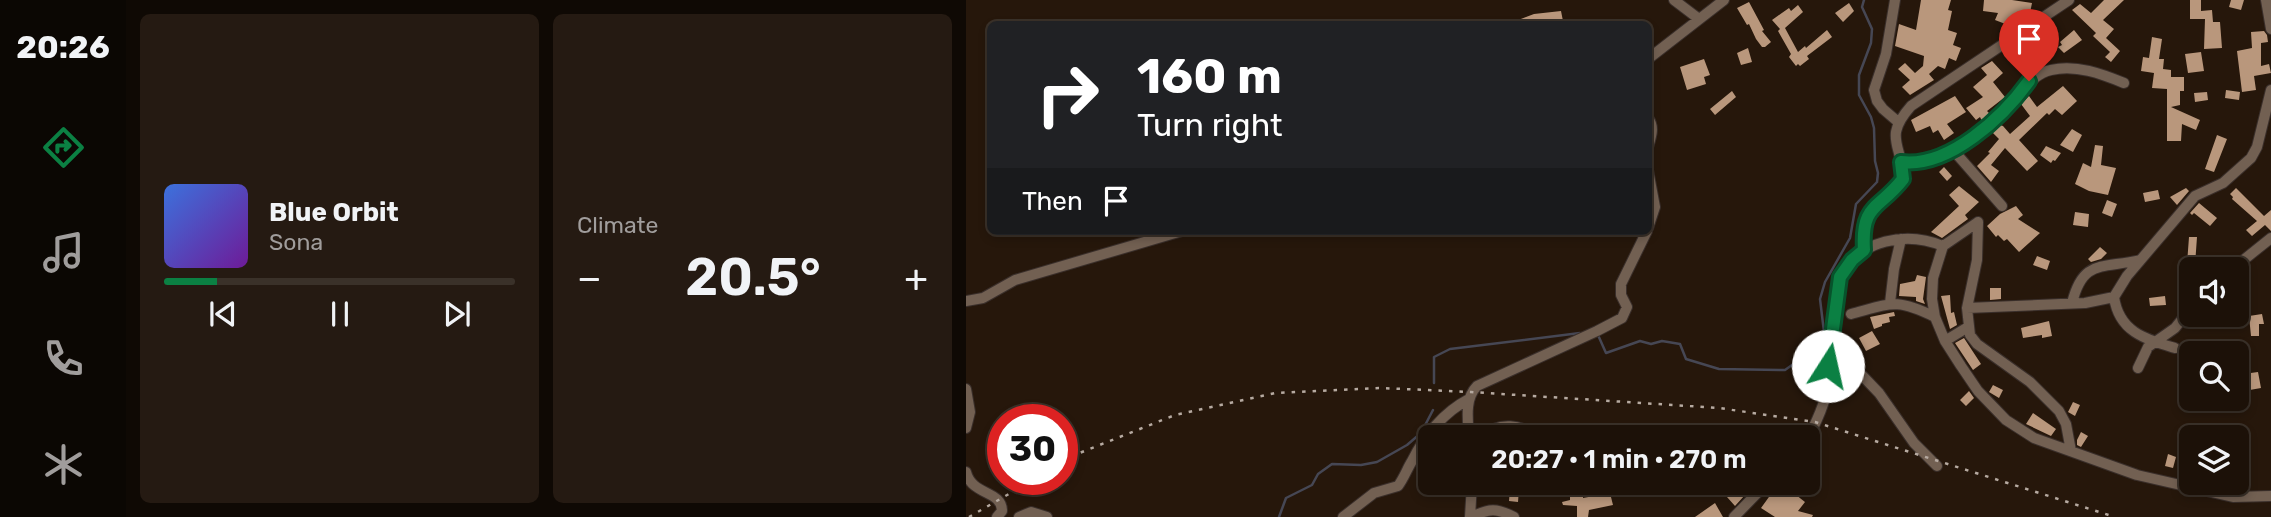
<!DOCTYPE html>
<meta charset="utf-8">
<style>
body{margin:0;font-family:Rubik,sans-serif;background:#251a12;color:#f1f3f6;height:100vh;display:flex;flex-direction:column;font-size:26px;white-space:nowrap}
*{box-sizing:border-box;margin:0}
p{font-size:23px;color:#a09d9c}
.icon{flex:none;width:38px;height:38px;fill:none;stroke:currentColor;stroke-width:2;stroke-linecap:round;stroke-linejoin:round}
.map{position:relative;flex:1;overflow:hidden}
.side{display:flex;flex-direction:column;gap:14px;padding:14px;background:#0f0904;width:840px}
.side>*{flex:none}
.top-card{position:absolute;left:21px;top:21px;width:665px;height:214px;border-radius:10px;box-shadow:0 4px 10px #0003,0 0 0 2px #3a3129;background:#202124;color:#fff;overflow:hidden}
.controls{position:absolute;left:1213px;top:257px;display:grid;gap:14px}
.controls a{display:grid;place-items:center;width:70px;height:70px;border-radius:10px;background:#1c1108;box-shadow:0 4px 10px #0003,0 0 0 2px #3a3129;font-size:35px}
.speed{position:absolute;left:21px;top:404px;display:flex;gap:14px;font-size:35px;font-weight:700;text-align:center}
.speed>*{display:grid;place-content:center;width:91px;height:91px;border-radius:50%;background:#1c1108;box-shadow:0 4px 10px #0003,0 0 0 2px #3a3129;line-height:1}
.speed .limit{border:10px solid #d22;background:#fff;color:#111}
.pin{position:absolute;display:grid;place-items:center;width:60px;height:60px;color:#fff;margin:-72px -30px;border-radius:50% 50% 50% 0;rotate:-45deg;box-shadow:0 0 7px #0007}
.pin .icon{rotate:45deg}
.me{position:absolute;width:77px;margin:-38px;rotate:10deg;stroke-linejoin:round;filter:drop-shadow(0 0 5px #0008)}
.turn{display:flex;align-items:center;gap:24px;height:147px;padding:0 35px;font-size:32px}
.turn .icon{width:91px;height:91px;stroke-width:2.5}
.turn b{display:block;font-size:49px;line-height:60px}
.then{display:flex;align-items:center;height:66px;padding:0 35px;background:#0003;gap:14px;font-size:26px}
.big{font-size:52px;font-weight:600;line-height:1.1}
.side .widget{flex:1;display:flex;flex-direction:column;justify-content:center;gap:10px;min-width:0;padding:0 24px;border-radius:10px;background:#251a12}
.song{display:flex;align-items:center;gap:21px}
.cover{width:84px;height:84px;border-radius:10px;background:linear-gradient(135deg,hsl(220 70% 55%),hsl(280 70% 35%))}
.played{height:7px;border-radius:4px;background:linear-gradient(90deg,#0b8043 15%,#3a3129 15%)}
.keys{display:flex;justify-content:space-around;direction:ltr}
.heat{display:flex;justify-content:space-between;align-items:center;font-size:38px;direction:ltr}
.side .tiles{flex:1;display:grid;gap:14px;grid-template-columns:repeat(2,1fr)}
.trip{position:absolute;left:452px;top:425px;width:402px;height:70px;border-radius:10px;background:#1c1108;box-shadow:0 4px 10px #0003,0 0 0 2px #3a3129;font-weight:600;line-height:70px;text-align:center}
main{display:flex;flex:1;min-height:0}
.menu{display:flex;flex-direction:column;width:126px;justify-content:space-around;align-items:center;background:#0b0703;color:#a09d9c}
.menu .icon{width:49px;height:49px}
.menu .current{color:#0b8043}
.menu b{font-size:32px;color:#f1f3f6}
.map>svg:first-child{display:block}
</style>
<main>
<nav class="menu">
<b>20:26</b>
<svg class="icon current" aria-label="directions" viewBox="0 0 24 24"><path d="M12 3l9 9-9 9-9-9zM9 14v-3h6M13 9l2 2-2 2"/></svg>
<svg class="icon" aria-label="music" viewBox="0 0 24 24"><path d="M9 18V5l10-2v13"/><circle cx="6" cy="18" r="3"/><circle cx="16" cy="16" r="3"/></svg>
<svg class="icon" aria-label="phone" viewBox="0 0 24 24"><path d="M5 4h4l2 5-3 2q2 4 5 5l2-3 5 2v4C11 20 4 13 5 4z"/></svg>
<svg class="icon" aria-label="climate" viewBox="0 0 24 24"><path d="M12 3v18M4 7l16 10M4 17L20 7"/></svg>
</nav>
<section class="side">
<div class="tiles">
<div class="widget">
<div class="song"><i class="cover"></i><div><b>Blue Orbit</b><p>Sona</p></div></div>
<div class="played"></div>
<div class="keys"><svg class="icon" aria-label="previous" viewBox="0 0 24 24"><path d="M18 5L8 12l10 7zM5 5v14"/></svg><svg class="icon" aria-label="pause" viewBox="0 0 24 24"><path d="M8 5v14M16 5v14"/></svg><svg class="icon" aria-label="next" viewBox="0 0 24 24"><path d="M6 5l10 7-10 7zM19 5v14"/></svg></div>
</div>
<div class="widget"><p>Climate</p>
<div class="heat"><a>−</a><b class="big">20.5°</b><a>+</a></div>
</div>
</div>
</section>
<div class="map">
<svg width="1305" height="517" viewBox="0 0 1305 517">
<rect width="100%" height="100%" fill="#26170b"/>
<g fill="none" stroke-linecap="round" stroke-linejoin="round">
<path stroke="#464754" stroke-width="2.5" d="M632,335L640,353L674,341L685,344L696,341L714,344L720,359L753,369L819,370L850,348L858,332L854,299L859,282L884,238L890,204L911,182L912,173L909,161L908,128L905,117L893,95V75L905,43L906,29L896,7L898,0
M468,383V357L484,349L614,333
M313,517L320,498L346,485L352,474L366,464L395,465L411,462L441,445L455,433L467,410"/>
</g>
<path fill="#b9977c" d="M955,0H985L982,10L986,11L982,30L991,33L987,45L995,48L990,61L983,58L979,69L972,66L963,74L968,80L944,95L936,87L944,80L932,69L939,63L949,73L957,66L958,56L929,46L933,24L950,30Z
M1018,0H1046L1066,3L1063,18L1046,15L1042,25L1029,20L1032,13L1017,11Z
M1138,0H1158L1137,20L1148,29L1140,38L1154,51L1145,62L1139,57L1144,52L1127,36L1130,33L1106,10L1114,4L1125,13Z
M1224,0H1235V11L1246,10L1247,22H1254L1256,48L1238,49L1239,19H1224Z
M1265,0H1278L1275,10L1263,7Z
M783,2L798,30L796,31L805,42L799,47H796L790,39L783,24L781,25L771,8Z
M883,3L888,11L877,22L869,13Z
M832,5L837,12L819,28L832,52L839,46L840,48L861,30L866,37L841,56L843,59L834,66L832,64L830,66L823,57L825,54L812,31L814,29L806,20L823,8L825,11Z
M595,11L597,21L576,24H542L568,14Z
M1108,30L1116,40L1098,53L1092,47L1096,45L1094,42Z
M1298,31L1301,35L1302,42L1295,43V66L1303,64L1305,73L1288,76L1290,90L1276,92L1271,51L1286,48L1285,32Z
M1186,37L1196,39L1193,59H1198L1197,69L1205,70V77H1218V91H1214V105L1205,107L1234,120L1230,130L1216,124L1215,141H1201V89L1186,88L1188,73L1175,71L1177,57L1183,58Z
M1059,39L1070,47L1061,56L1051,47Z
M782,48L786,62L775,65L771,53Z
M1235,52L1238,71L1222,73L1219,54Z
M1067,53L1076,62L1070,67L1062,58Z
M738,59L744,75L738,77L740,84L721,90L714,67Z
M1026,61L1037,73L1027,82L1039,97L1021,111L1024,114L1016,121L1014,117L1010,120L1000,108L1017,97L1007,87L1021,75L1015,68Z
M1097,86L1111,101L1096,115L1089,109L1083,115L1081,113L1053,140L1072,161L1061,171L1039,148L1025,165L1033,171L1025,182L1011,166L1024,153L1022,152L1033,139L1026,132L1034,125L1037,126L1044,134L1064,116L1055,104L1063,96L1071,107Z
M1260,90L1274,92L1273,100L1259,98Z
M766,91L770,97L749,115L744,109Z
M1241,92L1242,100L1229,102L1228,93Z
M989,96L1000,112L981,124L988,133L978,140L972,130L967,133L964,126L950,132L945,120Z
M1106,129L1116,135L1107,152L1094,145Z
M1251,135L1261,139L1248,172L1239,169Z
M1129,145L1137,146L1135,165L1150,168L1142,195L1123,191L1109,184L1117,163L1125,167Z
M1080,146L1095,153L1089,161L1087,160L1085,163L1074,155Z
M978,167L986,176L981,181L973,172Z
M993,186L1013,202L999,215L1002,219L976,238L965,232L993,206L983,195Z
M1220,188L1223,191L1211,205L1204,197Z
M1270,188L1298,216L1305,210V231L1299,225L1286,236L1280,230L1291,221L1266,199L1267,197L1264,194Z
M1192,190L1194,199L1179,202L1177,193Z
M1141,200L1151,204L1146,217L1136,213Z
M1233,203L1251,218L1244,226L1228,213L1226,215L1224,213Z
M1050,206L1057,215L1052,219L1074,233L1053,252L1041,239L1038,241L1032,235L1030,237L1021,226L1034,214Z
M1109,212L1123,214L1122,227L1107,225Z
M1223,237H1231L1229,265L1221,264Z
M1134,247L1141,253L1135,259L1125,262L1122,259Z
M1071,256L1084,261L1081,270L1067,265Z
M951,275L960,277L957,299L959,304L950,301V297L933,296L934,284L949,281Z
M1024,288H1035V299L1024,300Z
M984,295L985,313L988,312L991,325L984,329L975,296Z
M1199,296L1200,305L1184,306L1183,298Z
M928,312L929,316L923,317L924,322L916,324V326L908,329L904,317Z
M1296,314L1298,324H1293V336H1285L1283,316Z
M1083,321L1086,336L1076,338V335L1057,338L1055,328Z
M906,331L914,344L900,351L893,338Z
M998,338L1015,364L1007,370L989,343Z
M1292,372L1295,388L1278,391L1277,389H1270V375Z
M1027,385L1037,390L1033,398L1023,392Z
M1003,391L1008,398L1000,406L994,400Z
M1107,402L1114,405L1109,416L1102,412Z
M1067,413L1090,429L1085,436L1060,424Z
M1115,432L1122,436L1115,447L1111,445V440Z
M1202,454L1210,457L1207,468L1199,466Z
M813,483H818L826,489L825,491L839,502L832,511L847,515L846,517H809L795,508Z
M544,488L553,489L552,502L543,501Z
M771,488L779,495L769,506L761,497Z
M644,493L647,505L623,510L622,517H611V506L597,505L596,502L604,500V494H617V498Z
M749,503L757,517H729Z"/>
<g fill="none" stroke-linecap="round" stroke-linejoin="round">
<defs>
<path id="minor" d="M708,0L733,19
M929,0L920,54L908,90L911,101L917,109L931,121
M1300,0L1305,29
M682,59L758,0
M682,118C689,127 685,137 682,147
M988,151L1036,206
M935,162C978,168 1021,129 1049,100C1061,88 1067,74 1085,70C1110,64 1136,74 1158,83
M682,170L689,207L682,228
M1012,222L1011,260L1001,308L1004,335L1011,344L1064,382L1093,411L1100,424L1105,451
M977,246L967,278L966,299L969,317L979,341L995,366L1012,391L1040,420L1068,438L1171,475L1267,497L1305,496
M898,250C895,203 913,210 937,179C937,144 916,139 945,106L1103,0
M1265,270L1305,238
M0,301L17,298L49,280L216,231
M924,303L928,269L935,239
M1106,303C1117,259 1135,269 1174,260
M1001,308L1119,303L1148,297
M885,314C926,303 930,298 969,317
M979,341L1002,327
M864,347L890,369L913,393L948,443L971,466
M1209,348C1179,339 1153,332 1148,297L1161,276L1229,196L1257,183L1285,158L1291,147L1305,90
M1172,368L1182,347L1209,328L1225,308
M0,389L4,412L0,428
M503,438C502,421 498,399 511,386L631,331L656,318L661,307L655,295V284L681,231
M511,438C538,419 552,426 580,438
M842,438C851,421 862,397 863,377C864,370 861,363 862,356C863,349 867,342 868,335C870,318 868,291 875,277C893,239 941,231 977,246L1012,222
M0,472C6,496 36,490 36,511L31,517
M701,483H718
M53,517L65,512L81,517
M377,517L408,493L432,486C438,478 441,469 446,461C458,436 478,412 503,399
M504,517L506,483
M506,517C523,508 531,508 548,517
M768,517L801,483"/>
</defs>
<use href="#minor" stroke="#3a2f2b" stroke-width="12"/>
<use href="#minor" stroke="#726052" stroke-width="10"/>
<path stroke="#b6aaa1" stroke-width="2.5" stroke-dasharray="3.5 7" stroke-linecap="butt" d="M96,462L111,454L209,415L309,393L415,388L505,392L753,408L849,422L1149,517
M3,517L67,480"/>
</g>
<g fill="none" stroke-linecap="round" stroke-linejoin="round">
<defs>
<path id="route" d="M862,366L874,277L886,260L898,250C895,203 913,210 937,179L935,162C983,168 1037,117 1063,81"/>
</defs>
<use href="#route" stroke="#07532c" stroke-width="18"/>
<use href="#route" stroke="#0b8043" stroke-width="12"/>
</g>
</svg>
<div class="controls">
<a><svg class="icon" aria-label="sound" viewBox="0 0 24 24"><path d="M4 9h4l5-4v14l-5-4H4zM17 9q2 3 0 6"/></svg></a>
<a><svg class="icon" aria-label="search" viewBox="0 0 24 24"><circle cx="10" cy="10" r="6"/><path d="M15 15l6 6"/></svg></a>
<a><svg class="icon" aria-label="layers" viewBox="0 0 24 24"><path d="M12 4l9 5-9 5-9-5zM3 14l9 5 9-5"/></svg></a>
</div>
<div class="speed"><div class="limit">30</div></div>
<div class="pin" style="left:1063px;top:81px;background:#d93025"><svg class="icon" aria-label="arrive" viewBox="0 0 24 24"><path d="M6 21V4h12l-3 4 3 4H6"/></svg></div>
<svg class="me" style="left:862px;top:366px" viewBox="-20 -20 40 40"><circle r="19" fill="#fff"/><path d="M0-13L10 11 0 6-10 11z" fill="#0b8043"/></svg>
<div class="trip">20:27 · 1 min · 270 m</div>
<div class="top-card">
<div class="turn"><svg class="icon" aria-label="right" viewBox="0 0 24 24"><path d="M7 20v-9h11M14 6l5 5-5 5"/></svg><div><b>160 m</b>Turn right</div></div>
<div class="then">Then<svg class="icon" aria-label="arrive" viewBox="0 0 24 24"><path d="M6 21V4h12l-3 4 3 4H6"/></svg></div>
</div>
</div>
</main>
